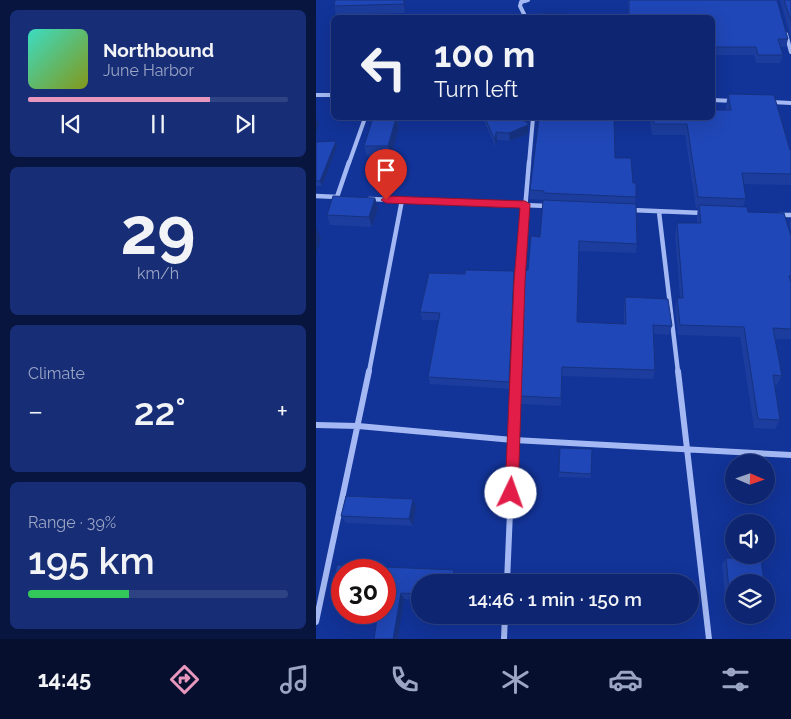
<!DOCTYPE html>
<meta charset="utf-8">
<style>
body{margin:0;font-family:Raleway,sans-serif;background:#172e77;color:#f1f3f6;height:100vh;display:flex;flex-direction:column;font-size:19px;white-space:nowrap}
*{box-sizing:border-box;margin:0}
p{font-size:16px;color:#9ba5c4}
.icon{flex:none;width:28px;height:28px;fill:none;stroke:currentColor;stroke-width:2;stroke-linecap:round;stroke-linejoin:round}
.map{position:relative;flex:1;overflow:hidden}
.side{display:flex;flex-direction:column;gap:10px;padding:10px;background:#08153f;width:316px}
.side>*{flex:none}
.top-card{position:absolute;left:15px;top:15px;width:384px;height:105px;border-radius:8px;box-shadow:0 5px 20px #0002,0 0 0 1px #2e4384;background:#0e2672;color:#f1f3f6;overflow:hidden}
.needle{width:32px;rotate:92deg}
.fabs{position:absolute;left:409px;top:454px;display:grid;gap:10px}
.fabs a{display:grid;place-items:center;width:50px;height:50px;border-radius:50%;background:#0e2672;box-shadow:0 5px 20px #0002,0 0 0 1px #2e4384;font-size:25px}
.speed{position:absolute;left:15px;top:559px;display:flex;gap:10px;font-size:25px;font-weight:700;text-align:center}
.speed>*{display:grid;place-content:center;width:65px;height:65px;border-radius:50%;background:#0e2672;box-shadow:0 5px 20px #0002,0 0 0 1px #2e4384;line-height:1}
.speed .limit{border:8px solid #d22;background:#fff;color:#111}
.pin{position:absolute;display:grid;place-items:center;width:42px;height:42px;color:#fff;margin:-51px -21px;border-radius:50% 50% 50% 0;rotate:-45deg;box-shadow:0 0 5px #0007}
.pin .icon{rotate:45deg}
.me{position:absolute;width:55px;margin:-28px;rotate:3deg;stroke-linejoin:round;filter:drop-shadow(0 0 4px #0008)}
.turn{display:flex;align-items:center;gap:18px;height:105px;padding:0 20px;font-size:22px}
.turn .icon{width:65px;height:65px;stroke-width:2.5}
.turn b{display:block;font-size:35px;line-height:42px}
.big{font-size:38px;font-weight:600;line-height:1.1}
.side .card{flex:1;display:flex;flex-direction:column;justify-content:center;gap:8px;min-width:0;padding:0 18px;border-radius:8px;background:#172e77}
.side .dial{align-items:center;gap:0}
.dial b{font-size:65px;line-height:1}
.song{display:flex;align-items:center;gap:15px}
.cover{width:60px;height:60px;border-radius:8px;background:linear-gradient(135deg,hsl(170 70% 55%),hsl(70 70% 35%))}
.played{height:5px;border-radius:2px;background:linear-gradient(90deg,#e797bd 70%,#2e4384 70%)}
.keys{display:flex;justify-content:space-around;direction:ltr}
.heat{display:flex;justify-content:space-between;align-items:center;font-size:28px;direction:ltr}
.charge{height:8px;border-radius:4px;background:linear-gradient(90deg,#34c759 39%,#2e4384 0)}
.trip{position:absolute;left:95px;top:574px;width:288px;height:50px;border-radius:25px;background:#0e2672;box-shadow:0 5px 20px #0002,0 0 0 1px #2e4384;font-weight:600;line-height:50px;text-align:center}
.tab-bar{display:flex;height:80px;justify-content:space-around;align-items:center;background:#060f2e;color:#9ba5c4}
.tab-bar .icon{width:35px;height:35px}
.tab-bar .current{color:#e797bd}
.tab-bar b{font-size:22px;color:#f1f3f6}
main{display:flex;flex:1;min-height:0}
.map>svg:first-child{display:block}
</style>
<main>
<section class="side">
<div class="card">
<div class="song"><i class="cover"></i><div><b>Northbound</b><p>June Harbor</p></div></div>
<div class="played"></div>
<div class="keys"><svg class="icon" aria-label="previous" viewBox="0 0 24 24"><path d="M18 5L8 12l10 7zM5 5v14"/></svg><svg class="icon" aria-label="pause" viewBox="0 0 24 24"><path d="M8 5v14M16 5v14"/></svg><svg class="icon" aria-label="next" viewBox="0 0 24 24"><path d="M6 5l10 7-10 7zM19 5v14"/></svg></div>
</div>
<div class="card dial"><b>29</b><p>km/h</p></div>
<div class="card"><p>Climate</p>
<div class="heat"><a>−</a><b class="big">22°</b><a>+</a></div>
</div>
<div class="card"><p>Range · 39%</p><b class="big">195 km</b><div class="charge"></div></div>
</section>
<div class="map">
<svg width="475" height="639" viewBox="0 0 475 639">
<rect width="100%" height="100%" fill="#123398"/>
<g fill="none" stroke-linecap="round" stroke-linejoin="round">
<path stroke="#a4b9f3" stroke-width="4" d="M210,18L204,6L205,2L212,0
M470,34L475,52
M0,95H18
M396,100L417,101
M455,102L475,103
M33,163L49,118
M213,163L217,118"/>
<path stroke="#a4b9f3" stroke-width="4.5" d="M0,196L22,197
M21,197L33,162
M53,199L232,206
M315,210L387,213
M343,212L362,372
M463,215H475
M53,372L86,200
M200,372L203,281L213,162"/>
<path stroke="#a4b9f3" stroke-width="6" d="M362,371L393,639
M0,425L42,426L198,440L475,455
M191,582L200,371
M0,622L53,371
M188,639L189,615"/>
</g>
<path fill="#1c3d9d" d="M89,0V13L20,15L18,6Z
M312,0H461L472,39L470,47H465L467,55L464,63H440L438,55H399L398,59H396V18H302V15H312Z
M464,0H475V38Z
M18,92V110H16L13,102Z
M412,94L475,150V185L427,184L430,199L427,207L432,212L475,236V339H459L466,376L461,385H459L464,420L459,429L438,428L424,337L362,335L359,308L361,298H364L359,234L361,223H381V216L382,208H380L369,135H336L334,118H396L410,110V105Z
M57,118H81L83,127L75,157L51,156L48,146Z
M144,118H203L212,134L194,141L181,140L180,148L167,119H144Z
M223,118H328L327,121L298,120L299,158L317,183L320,197L319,204L321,244L320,253L263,251L261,322L308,324V306L309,297L356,326L353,335L338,334L339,370L337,379L246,376L245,406L204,404V396L212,270L224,237L228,200L214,199V190Z
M0,142L21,147L6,186H0Z
M59,198L62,208L56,227L14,225L11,215Z
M475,219V232L473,224Z
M198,271L199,279L194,389L114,384L112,377L123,320H106L104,312L149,274Z
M243,472L275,474V478L243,477Z
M100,507L97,526L30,523L25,516Z
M410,558L418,582V607H410L406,564Z
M21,565L138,570L140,577L139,582H104V600L88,599L82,639H58L62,612H69V570H26V596H21L15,590Z"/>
<path fill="#163280" d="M88,0H89V13L88,4Z
M2,118L3,124L0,134V123Z
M80,118L83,127L75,157L72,146Z
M212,123V134L194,141L193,133Z
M180,132L181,140L180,148L179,140Z
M20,141L21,147L6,186L4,181Z
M59,198L62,208L56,227L53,217Z
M1,228L5,239L0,253V232Z
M198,271L199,279L194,389L193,382Z
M97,499L100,507L97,526L93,519Z
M138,570L140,577L139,582H136Z
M85,593L88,599L82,639H77Z"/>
<path fill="#2047b7" stroke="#163280" d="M19,0H88V4L18,6Z
M313,0H461L472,39H462L467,55H442L440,47H398L400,51H396V18H302V15H313Z
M468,0H475V21Z
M224,13L262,15V18H224Z
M18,92V102H13Z
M412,94L458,95L474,150H475V174L426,173L430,199L382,197L371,124H338L337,118H396V110H415Z
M57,118H80L72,146H48Z
M169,118H203L212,123V125L193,133L180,132L179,140Z
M223,118H298L299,158H315L317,183H320V197L228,193V191L214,190Z
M20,141L4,181H0V142Z
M17,196L59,198L53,217L11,215Z
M227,200L320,204L321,244L263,241L261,322L310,324L309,297L352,299L356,326L337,325L339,370L246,367L245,398L204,396L207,270H212L215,236L224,237Z
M383,205L431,207L432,212L468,213L475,236V276H473L475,283V329L457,328L466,376L457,375L464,420L442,419L428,327L364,325L361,298H367L361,223H385Z
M149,270L198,271L193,382L112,377L124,313L104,312L113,273L149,274Z
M244,448L276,449L275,474L243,472Z
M30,496L97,499L93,519L25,516Z
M410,558L445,559L448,582H418V601H414Z
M21,565L138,570L136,582H104V594L85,593L77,639H58L62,612H69V570H26V591L15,590Z
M199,578L305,582H199Z"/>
<path fill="#e11d48" stroke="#92132f" d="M70,196L209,201L214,204L209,281L202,493L200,498L195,500L191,498L189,493L198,281L204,208L70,203L65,200Z"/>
</svg>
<div class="fabs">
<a><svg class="needle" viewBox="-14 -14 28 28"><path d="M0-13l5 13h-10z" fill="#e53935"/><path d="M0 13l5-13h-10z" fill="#9ba5c4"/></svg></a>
<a><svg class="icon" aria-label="sound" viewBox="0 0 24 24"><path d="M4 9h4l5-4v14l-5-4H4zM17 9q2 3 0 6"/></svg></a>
<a><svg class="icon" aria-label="layers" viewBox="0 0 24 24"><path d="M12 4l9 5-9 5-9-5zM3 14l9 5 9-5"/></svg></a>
</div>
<div class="speed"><div class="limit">30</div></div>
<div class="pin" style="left:70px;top:200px;background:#d93025"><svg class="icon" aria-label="arrive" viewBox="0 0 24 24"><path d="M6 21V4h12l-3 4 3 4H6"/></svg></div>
<svg class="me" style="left:195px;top:493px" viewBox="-20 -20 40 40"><circle r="19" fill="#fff"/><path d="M0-13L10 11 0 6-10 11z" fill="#e11d48"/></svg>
<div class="trip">14:46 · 1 min · 150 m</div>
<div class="top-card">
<div class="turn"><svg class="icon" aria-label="left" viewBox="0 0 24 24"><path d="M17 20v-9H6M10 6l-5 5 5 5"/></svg><div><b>100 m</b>Turn left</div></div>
</div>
</div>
</main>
<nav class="tab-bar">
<b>14:45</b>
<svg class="icon current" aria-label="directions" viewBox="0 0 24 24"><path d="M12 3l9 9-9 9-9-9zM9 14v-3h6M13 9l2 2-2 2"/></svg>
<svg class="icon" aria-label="music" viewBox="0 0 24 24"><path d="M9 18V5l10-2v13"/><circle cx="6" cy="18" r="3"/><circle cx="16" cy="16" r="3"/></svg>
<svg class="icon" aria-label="phone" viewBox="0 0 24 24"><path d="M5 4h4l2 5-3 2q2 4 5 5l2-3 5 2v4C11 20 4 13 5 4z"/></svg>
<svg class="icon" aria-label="climate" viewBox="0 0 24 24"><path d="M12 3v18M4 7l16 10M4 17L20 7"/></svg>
<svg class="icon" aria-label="car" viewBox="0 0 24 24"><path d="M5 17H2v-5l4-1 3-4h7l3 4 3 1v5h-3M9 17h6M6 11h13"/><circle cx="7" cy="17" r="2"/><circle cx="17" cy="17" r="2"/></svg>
<svg class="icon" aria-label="filters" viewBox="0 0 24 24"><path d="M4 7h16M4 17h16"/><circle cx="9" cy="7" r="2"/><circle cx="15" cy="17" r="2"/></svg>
</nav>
